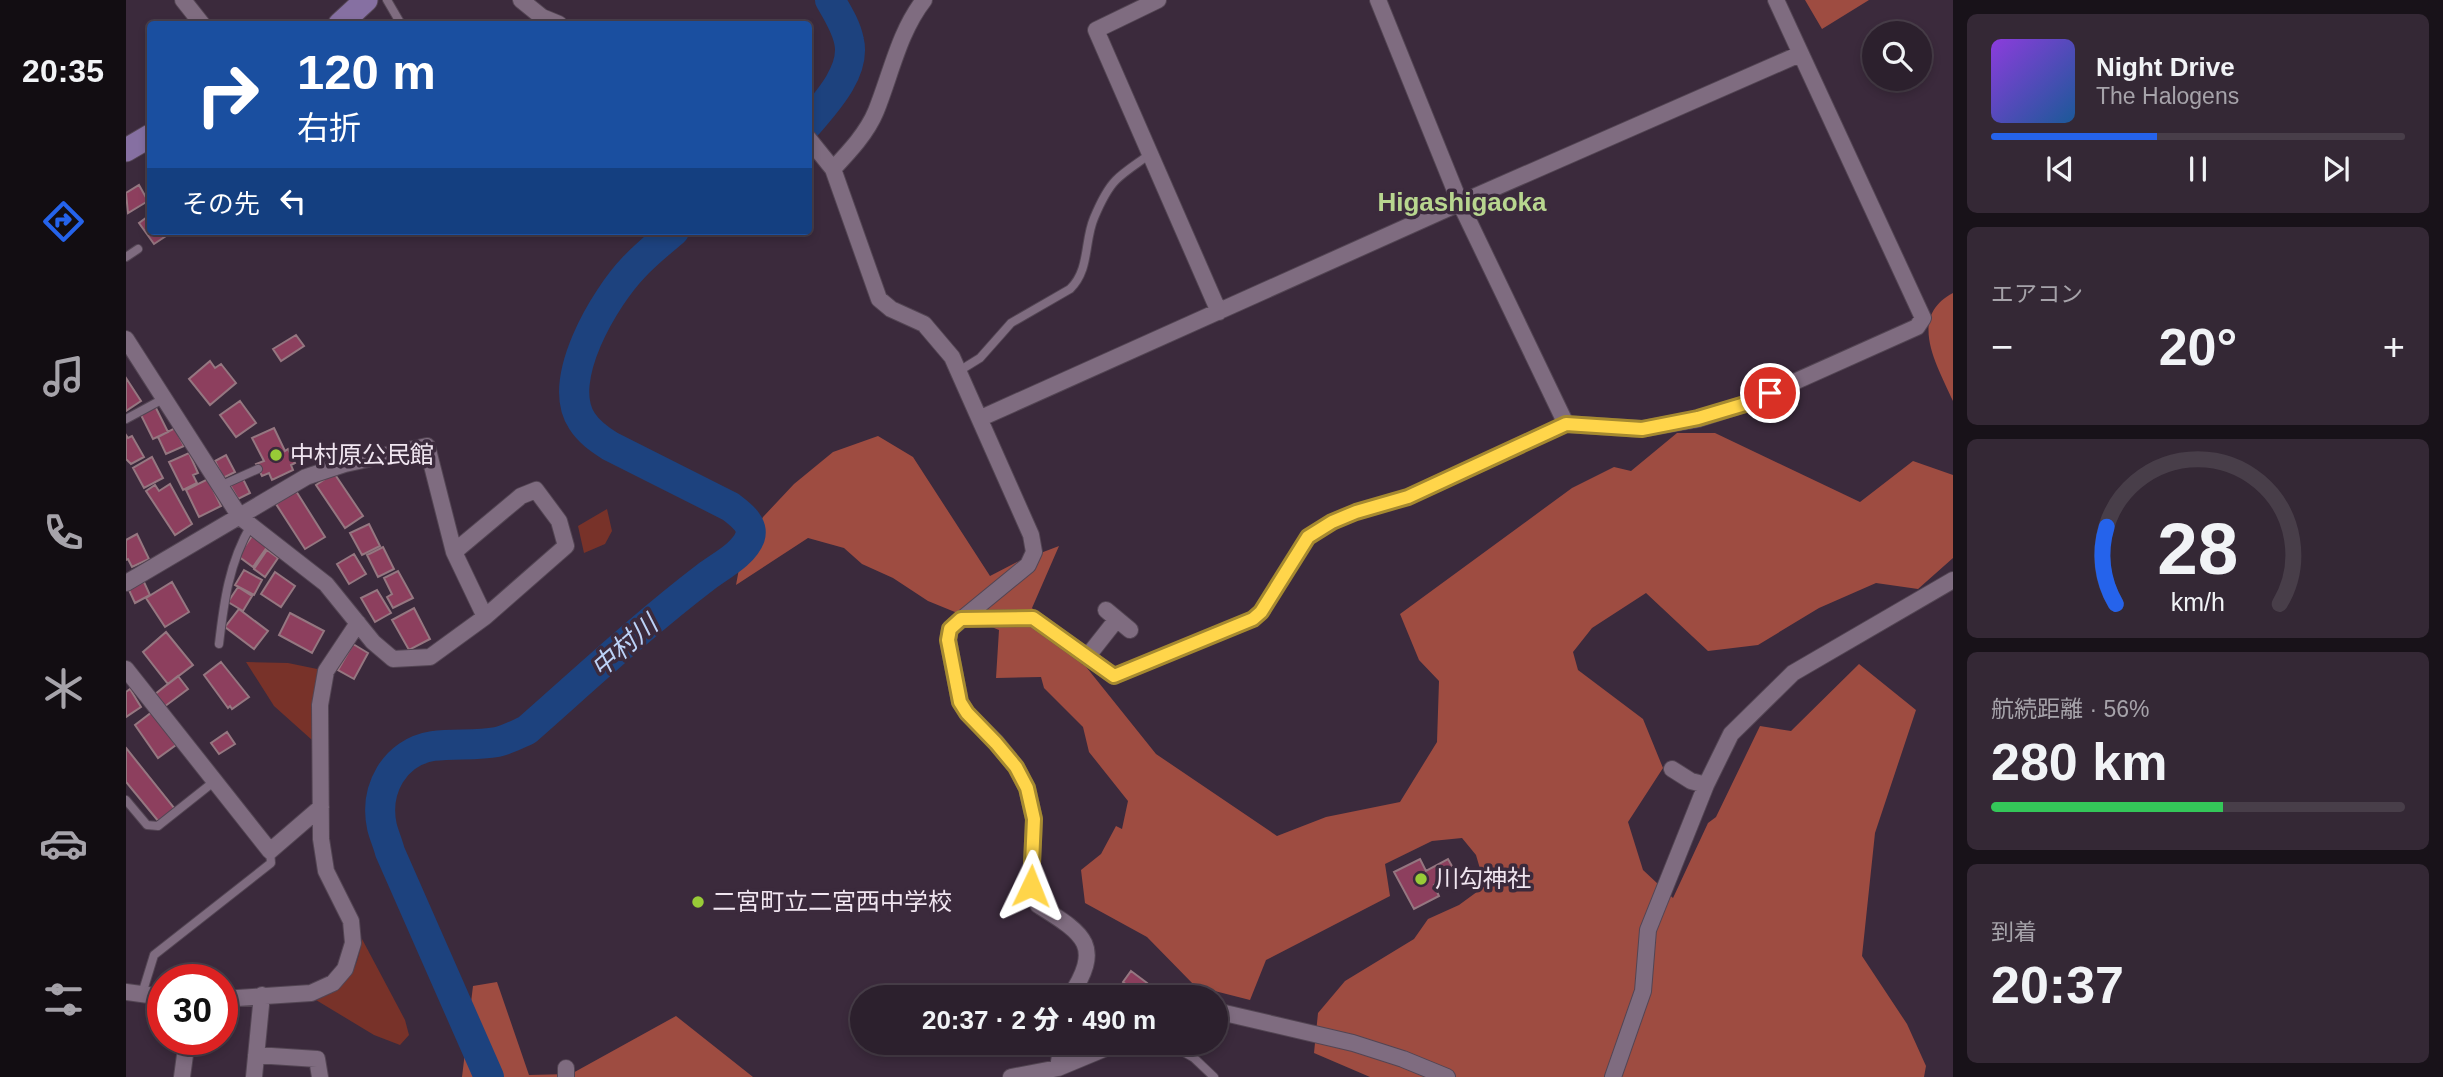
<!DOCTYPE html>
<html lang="ja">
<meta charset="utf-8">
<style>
body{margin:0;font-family:Helvetica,"Noto Sans JP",sans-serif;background:#342835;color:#f1f3f6;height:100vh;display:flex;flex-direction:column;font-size:26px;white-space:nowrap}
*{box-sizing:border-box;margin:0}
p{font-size:23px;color:#a6a3aa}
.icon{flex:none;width:38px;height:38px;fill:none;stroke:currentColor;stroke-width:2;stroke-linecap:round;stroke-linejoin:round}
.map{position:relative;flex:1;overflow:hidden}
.drawer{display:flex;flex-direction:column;gap:14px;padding:14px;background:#181219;width:490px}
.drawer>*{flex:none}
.hud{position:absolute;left:21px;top:21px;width:665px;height:214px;border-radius:7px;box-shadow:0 4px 10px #0003,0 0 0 2px #483e49;background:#1a4fa0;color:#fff;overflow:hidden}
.controls{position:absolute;left:1736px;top:21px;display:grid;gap:14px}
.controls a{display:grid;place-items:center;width:70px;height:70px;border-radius:50%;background:#2c202d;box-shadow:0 4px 10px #0003,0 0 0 2px #483e49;font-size:35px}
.speed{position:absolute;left:21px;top:964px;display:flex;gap:14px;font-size:35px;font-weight:700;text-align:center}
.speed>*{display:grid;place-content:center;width:91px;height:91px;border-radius:50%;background:#2c202d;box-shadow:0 4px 10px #0003,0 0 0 2px #483e49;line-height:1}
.speed .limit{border:10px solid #d22;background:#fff;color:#111}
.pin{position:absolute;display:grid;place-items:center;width:60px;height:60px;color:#fff;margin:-30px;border:4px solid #fff;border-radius:50%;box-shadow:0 2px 7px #0007}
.me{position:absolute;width:77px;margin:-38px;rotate:2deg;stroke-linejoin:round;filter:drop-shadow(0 0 5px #0008)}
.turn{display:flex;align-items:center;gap:24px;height:147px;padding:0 35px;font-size:32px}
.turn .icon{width:91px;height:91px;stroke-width:2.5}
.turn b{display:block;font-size:49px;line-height:60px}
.then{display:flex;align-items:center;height:66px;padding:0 35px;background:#0003;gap:14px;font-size:26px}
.big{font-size:52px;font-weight:800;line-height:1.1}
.drawer .widget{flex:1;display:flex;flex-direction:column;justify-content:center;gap:10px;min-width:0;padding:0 24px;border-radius:10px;background:#342835}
.drawer .dial{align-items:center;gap:0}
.dial svg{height:182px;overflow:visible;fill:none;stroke:#483e49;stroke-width:7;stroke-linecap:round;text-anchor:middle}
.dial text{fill:#f1f3f6;stroke:none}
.song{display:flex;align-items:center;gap:21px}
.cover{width:84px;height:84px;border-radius:10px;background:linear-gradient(135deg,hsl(270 70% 55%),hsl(210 70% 35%))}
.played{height:7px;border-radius:4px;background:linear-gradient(90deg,#2563eb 40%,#483e49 40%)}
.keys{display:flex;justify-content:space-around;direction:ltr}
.heat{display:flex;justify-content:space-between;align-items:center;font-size:38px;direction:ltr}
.charge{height:10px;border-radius:5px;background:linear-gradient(90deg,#34c759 56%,#483e49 0)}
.trip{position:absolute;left:724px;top:985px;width:378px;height:70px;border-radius:35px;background:#2c202d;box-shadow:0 4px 10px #0003,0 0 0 2px #483e49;font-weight:800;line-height:70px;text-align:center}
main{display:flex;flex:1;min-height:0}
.menu{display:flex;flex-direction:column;width:126px;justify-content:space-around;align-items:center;background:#120d12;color:#a6a3aa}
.menu .icon{width:49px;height:49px}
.menu .current{color:#2563eb}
.menu b{font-size:32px;color:#f1f3f6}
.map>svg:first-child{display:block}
</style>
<main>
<nav class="menu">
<b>20:35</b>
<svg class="icon current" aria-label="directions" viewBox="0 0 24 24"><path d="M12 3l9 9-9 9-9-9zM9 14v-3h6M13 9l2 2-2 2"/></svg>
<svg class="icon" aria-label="music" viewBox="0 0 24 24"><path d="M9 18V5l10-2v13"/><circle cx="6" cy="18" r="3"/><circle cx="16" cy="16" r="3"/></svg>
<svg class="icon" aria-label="phone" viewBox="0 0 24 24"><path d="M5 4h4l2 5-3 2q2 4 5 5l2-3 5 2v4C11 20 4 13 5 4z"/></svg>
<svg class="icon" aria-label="climate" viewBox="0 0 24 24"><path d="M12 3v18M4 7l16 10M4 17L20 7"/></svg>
<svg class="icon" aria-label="car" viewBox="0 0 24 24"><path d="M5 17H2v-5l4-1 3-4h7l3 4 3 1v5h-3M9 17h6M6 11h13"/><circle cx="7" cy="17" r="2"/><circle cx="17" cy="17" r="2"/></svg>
<svg class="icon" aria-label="filters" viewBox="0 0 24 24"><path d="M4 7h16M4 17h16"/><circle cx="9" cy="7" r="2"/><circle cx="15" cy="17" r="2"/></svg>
</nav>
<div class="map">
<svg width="1827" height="1077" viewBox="0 0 1827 1077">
<rect width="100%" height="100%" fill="#3b2a3c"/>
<path fill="#783229" d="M481,509L486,531L479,544L458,553L452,526Z
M120,662L162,663L196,670L186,740L148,706Z
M236,939L279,1020L283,1035L274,1045L248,1035L190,1000C221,986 231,973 236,939Z"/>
<path fill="#9e4c41" d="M1679,0H1743L1696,29Z
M1827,293V401C1811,365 1781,317 1827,293Z
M1551,433H1589L1734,502L1787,461L1827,475V558L1792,589L1750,583L1693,608L1632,645L1582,651L1520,593L1466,628L1447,652L1452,670L1517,719L1537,768L1502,822L1517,870L1547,898L1582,823L1590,817L1634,726L1665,731L1733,664L1790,710L1749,833L1736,956L1781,1024L1800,1066L1798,1077H1244L1188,1053L1192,1013L1219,981L1288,939L1302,919L1333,905L1359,886L1350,855L1336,838L1306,841L1259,864L1264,896L1140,960L1124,1000L1069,986L1021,937L959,903L955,870L975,854L990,826L996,829L1002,801L963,752L957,727L918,688L915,677L870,678L873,630L802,601L767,578L736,564L718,548L682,538L610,585L615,558L637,517L668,484L707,452L752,436L787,457L864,576L891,562L933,546L906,608L949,653L1030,754L1151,836L1200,817L1274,802L1311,742L1313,681L1293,660L1274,614L1446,488L1488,467L1505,471Z
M371,982L403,1075L445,1074L550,1016L627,1077H336L347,986Z"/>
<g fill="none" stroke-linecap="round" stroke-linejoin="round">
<path stroke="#1d427e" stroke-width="30" d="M682,124C700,103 730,71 723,41C720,26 711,12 704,0
M363,1077L264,852C262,844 258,835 256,827C248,790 268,752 307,746C328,743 350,746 371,742C381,740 392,734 401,730C460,678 518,624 581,576C594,566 618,554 624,537C628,524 614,514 605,507L484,446C473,439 463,432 456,421C429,380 479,297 508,267C520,254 535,242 548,231"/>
</g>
<path fill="#8d3f5e" stroke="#957781" stroke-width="2" d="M13,185L22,201L2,213L0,193Z
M24,215V231H36L40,236L28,244L13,223Z
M170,335L178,346L155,361L147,349Z
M84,361L89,368L95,364L110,383L84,405L63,379Z
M0,378L15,401L0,411Z
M114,401L130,423L110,437L94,415Z
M29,406L42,432L27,439L14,413Z
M49,428L58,446L40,454L32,437Z
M148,428L159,451L162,449L169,463L165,465L167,470L146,480L143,473L136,476L130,464L138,461L126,438Z
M0,435L2,438L6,436L18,457L5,464L0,459Z
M63,453L72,473L67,475L71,483L57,490L43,462Z
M100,455L109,472L97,478L89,461Z
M26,457L37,478L18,488L7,468Z
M208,473L237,516L219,528L190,485Z
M82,479L95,506L73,517L60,490Z
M117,479L124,493L112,499L104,485Z
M44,484L66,524L49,535L20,491L29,485L33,491Z
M170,491L199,537L179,549L150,504Z
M243,524L254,546L236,555L224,533Z
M11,534L23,559L6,567L2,559L0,560V540Z
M126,536L141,547L127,567L112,556Z
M257,547L268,569L252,577L241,555Z
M141,550L152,558L139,577L128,569Z
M228,554L240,574L223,584L211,564Z
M118,570L136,580L128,595L109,585Z
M272,571L287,598L267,608L261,597L266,594L258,578Z
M149,572L169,586L155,607L135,594Z
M17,580L24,595L9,603L2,588Z
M46,582L63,612L39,627L20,598Z
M112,587L126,596L117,611L102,602Z
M251,590L265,613L249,622L235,598Z
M288,608L304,639L283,650L266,620Z
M113,609L142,631L128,649L99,627Z
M164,613L198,631L186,653L153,635Z
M40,632L67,665L42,684L17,652Z
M227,644L242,653L228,679L212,670Z
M95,662L123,697L106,709L104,706L102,708L78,675Z
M52,676L62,689L38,707L28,695Z
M4,689L15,707L0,717V692Z
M26,712L50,745L32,758L9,725Z
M101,732L109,744L93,754L85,743Z
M0,748L49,809L33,822L0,782Z
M1294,859L1300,871L1322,859L1330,873L1308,885L1313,896L1288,909L1268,872Z
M1005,971L1021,983L1013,994L997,982Z"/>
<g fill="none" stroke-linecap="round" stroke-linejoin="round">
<defs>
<path id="lane" d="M261,0L275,24
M0,257L12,249
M833,371L854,358L885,323L944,289C964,270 958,241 968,218C973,206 981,189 990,180C1000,170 1014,162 1025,153
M0,419L39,398
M94,486L132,469
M93,644C98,601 103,563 125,525
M988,676L1127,619L1135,612L1173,550L1182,537L1192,530L1230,512L1282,497L1440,424
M0,800L21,825L32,826L90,780
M16,994L28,955L145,863L144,851
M1042,1043L1068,1058L1088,1077"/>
<path id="street" d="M57,0L76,24
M395,0L416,17L433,24
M1032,0L970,30L1093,312
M1252,0L1334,203L1440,424L1516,429L1572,419L1619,404L1791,327L1797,318L1650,0
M682,138L707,169L753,299L765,309L798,324L826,357L905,535L908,552L902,565L824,629L822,640L834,702L841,713L870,742L890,767L901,788L908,819L905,886L912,905C958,934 978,945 943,998
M707,169C723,152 741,133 750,111C765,74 773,32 798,0
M0,339L114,517L200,584L247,642L267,659L304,657L359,617L440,546L433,521L410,490L395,496L328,552
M855,418L1334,203L1674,54
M0,583L180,477L219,464L301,446L328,552L359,617
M980,610L1004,630
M835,619L907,618L988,676
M961,657L991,619
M0,669L144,851L195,807
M1546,769L1565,781L1580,785
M0,992L37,997
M96,999L185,993L207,983L219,969L227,943L225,921L200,871L195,839L194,705L200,671L232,623
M1090,1011L1227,1043L1277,1059L1321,1077
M130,1055L191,1059L194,1077
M440,1068V1077
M932,1068L936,1043
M56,1077L61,1040
M128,1077L136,995
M885,1077L932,1068L992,1043
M1487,1077L1517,991L1522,930L1580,785L1605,734L1667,673L1827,580"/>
<path id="secondary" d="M214,24L240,0
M0,150L24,136"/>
</defs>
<use href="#lane" stroke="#534553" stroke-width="10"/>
<use href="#street" stroke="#534553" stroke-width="18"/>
<use href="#secondary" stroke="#534553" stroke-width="25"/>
<use href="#lane" stroke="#7f6c80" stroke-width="8"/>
<use href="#street" stroke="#7f6c80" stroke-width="16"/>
<use href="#secondary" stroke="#8670a2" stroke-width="23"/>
</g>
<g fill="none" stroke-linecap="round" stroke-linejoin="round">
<defs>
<path id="route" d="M905,886L908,819L901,788L890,767L870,743L841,713L834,702L822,640L824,629L835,619L907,618L988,676L1127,619L1135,612L1182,537L1206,522L1230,512L1282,497L1440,424L1516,429L1572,418L1619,404L1644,393"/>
</defs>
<use href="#route" stroke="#a68a30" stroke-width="18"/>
<use href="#route" stroke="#ffd54a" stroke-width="12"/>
</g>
<g fill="#98cb37" stroke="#3b2a3c" stroke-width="2.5">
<circle cx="150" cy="455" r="7"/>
<circle cx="1295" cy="879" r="7"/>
<circle cx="572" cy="902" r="7"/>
</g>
<g text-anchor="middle" stroke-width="7" stroke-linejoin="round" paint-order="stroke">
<g font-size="24" fill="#f0e5f0" stroke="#3b2a3c" text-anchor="start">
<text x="164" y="463">中村原公民館</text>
<text x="1309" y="887">川勾神社</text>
<text x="586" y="910">二宮町立二宮西中学校</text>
</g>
<g font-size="26" font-weight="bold" fill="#b8d68f" stroke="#3b2a3c">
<text x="1336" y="211">Higashigaoka</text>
</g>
<g font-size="26" font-style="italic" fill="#bcd2f7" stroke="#3b2a3c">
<text transform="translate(498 646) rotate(-41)" y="9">中村川</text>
</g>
</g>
</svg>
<div class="controls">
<a><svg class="icon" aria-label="search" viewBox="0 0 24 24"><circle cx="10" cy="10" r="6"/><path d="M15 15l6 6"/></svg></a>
</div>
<div class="speed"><div class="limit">30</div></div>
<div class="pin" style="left:1644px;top:393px;background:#d93025"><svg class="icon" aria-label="arrive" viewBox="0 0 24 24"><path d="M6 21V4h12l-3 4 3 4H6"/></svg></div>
<svg class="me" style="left:905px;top:886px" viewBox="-20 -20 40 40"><path d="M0-17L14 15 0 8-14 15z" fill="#ffd54a" stroke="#fff" stroke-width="4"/></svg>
<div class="trip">20:37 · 2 分 · 490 m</div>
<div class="hud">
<div class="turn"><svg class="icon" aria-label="right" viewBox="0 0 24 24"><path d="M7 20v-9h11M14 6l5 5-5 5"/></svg><div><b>120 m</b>右折</div></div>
<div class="then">その先<svg class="icon" aria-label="left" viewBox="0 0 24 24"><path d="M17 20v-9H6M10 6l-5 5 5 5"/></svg></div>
</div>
</div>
<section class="drawer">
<div class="widget">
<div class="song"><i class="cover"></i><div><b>Night Drive</b><p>The Halogens</p></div></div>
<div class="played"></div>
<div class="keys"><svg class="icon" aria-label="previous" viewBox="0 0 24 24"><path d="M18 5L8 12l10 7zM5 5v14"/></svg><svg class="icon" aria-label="pause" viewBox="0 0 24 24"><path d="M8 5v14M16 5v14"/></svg><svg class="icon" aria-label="next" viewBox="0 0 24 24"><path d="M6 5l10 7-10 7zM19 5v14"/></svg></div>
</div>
<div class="widget"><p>エアコン</p>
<div class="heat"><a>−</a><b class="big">20°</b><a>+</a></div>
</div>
<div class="widget dial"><svg viewBox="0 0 100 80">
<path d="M14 69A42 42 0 1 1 86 69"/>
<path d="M14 69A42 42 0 0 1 10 35" stroke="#2563eb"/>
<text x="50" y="56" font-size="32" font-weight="700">28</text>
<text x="50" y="72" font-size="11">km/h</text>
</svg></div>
<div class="widget"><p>航続距離 · 56%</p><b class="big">280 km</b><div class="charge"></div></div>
<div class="widget"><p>到着</p><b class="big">20:37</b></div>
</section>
</main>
